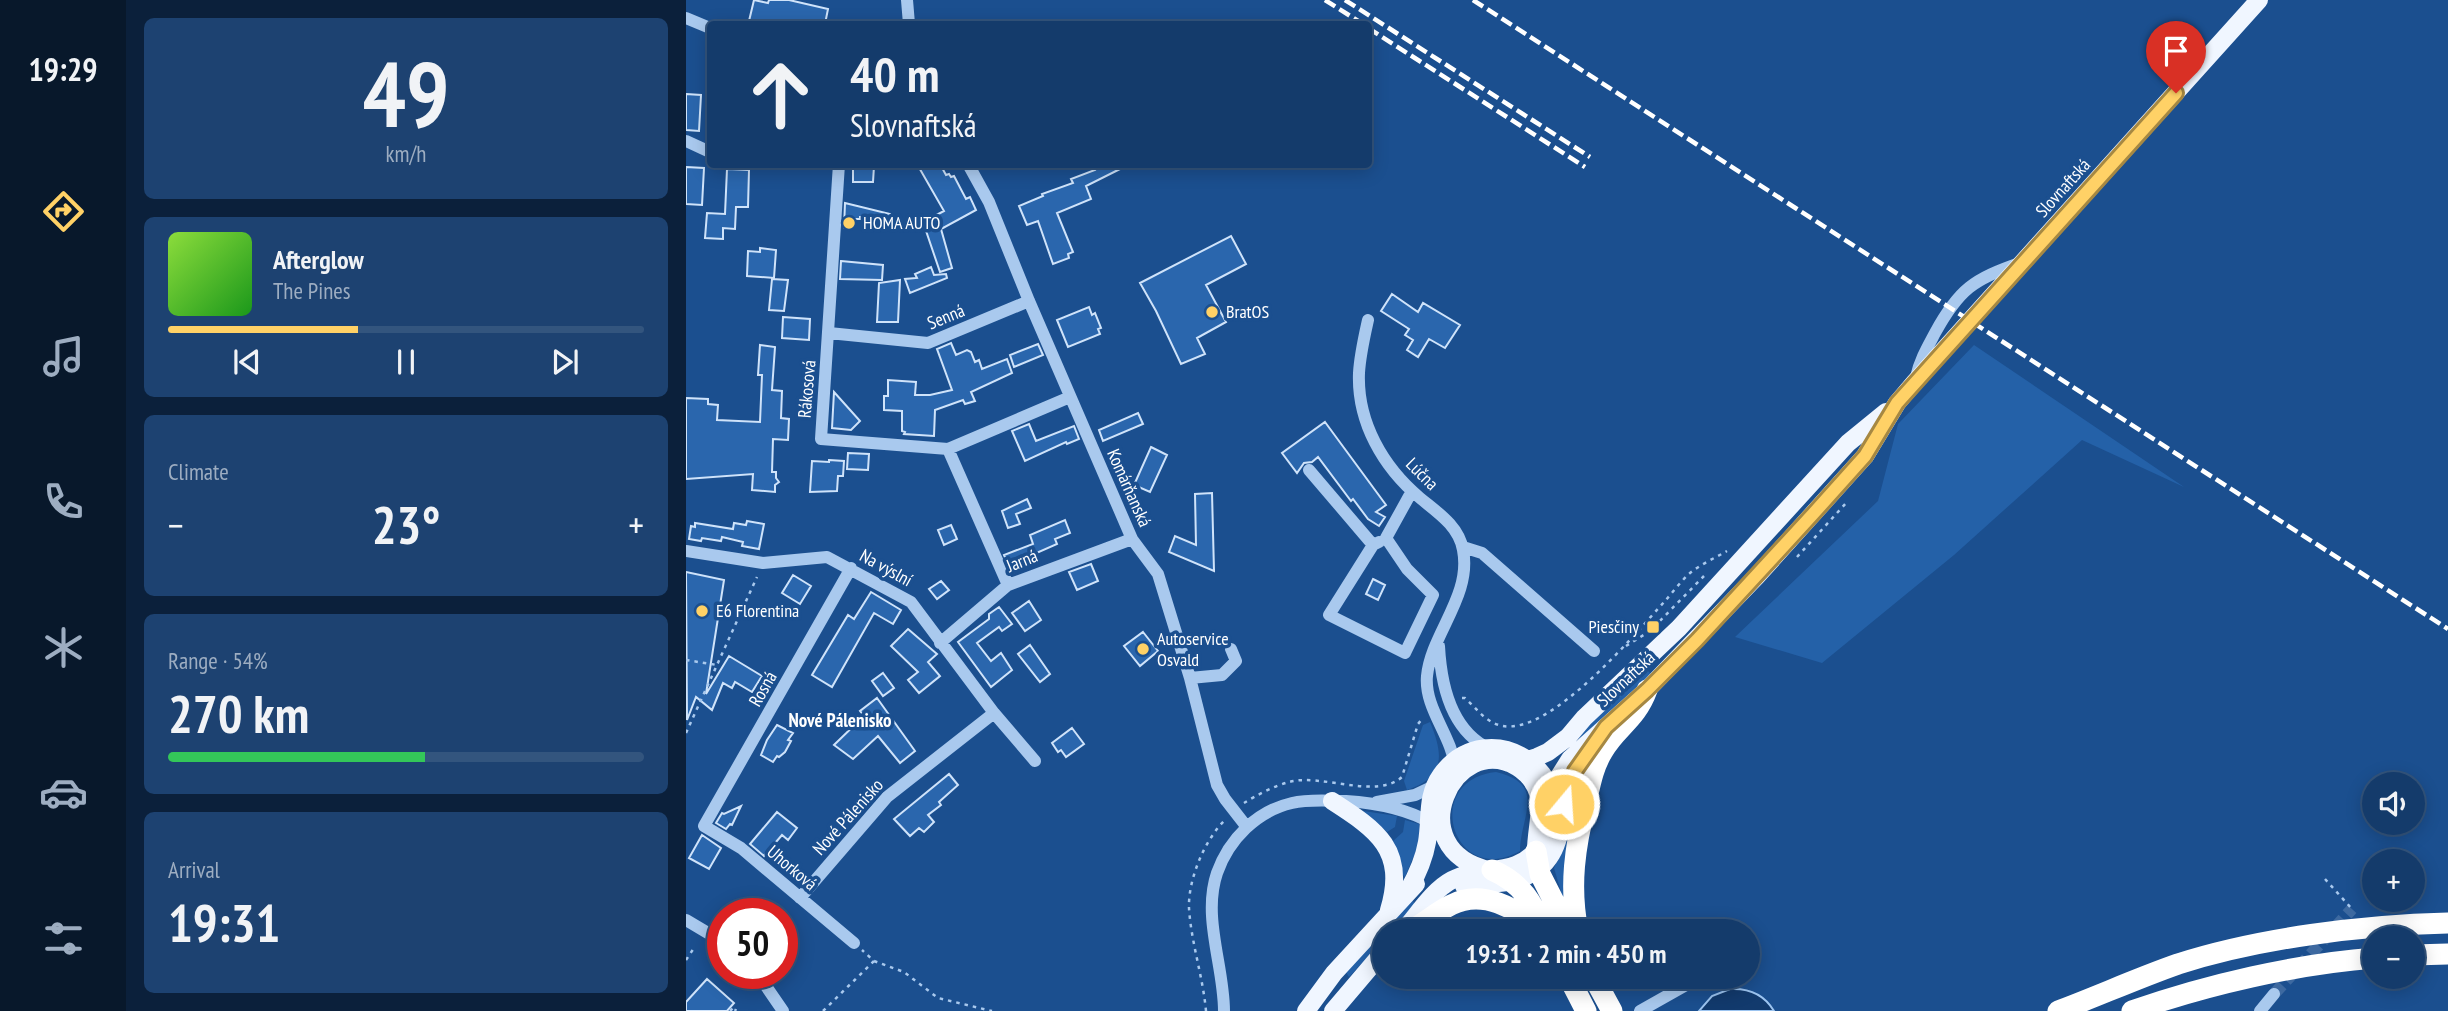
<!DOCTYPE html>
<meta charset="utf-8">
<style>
body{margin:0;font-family:"PT Sans Narrow",sans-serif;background:#1d4271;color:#f1f3f6;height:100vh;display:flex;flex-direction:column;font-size:26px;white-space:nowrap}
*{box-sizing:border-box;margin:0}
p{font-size:23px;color:#9dadc1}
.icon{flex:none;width:38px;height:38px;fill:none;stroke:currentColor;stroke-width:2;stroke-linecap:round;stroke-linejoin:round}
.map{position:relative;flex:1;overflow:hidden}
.drawer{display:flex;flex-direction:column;gap:18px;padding:18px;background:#0b203b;width:560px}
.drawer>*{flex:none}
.banner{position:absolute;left:21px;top:21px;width:665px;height:147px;border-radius:7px;box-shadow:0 4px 18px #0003,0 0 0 2px #33557e;background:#143b6b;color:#f1f3f6;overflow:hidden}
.fabs{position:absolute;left:1676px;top:772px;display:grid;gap:14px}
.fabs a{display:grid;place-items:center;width:63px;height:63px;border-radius:50%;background:#143b6b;box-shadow:0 4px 18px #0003,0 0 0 2px #33557e;font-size:35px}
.speed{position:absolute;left:21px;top:898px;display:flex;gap:14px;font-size:35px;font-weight:700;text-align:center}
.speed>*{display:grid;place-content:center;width:91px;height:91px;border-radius:50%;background:#143b6b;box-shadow:0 4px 18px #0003,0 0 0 2px #33557e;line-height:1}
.speed .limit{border:10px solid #d22;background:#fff;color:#111}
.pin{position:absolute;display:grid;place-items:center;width:60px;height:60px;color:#fff;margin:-72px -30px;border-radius:50% 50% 50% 0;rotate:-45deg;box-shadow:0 0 7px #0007}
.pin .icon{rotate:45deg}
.me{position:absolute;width:77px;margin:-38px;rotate:18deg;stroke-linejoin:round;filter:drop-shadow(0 0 5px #0008)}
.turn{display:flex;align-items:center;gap:24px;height:147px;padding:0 28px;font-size:32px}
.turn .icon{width:91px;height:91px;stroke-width:2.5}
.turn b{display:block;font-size:49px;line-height:60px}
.big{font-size:52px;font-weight:700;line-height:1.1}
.drawer .widget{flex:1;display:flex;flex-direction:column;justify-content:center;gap:10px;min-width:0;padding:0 24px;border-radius:10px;background:#1d4271}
.drawer .dial{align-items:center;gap:0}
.dial b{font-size:91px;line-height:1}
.song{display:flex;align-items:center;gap:21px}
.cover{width:84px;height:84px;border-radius:10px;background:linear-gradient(135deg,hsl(90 70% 55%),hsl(120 70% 35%))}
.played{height:7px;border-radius:4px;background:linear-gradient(90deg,#ffd166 40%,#33557e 40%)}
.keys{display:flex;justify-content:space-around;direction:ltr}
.heat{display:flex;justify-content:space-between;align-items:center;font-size:38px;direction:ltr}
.charge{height:10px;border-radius:5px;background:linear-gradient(90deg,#34c759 54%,#33557e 0)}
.trip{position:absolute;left:686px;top:919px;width:388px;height:70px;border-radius:35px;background:#143b6b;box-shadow:0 4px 18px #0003,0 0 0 2px #33557e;font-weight:700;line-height:70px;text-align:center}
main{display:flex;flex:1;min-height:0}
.menu{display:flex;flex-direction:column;width:126px;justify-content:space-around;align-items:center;background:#08182b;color:#9dadc1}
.menu .icon{width:49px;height:49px}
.menu .active{color:#ffd166}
.menu b{font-size:32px;color:#f1f3f6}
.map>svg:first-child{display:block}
</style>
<main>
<nav class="menu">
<b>19:29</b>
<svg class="icon active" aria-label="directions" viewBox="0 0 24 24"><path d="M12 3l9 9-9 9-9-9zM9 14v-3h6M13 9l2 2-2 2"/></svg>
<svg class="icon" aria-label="music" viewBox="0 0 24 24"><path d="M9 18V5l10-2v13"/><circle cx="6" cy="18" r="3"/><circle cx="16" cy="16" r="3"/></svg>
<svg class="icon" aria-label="phone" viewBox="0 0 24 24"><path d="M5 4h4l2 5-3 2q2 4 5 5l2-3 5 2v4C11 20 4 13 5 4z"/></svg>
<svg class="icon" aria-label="climate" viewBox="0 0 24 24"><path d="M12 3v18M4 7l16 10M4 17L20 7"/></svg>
<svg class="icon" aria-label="car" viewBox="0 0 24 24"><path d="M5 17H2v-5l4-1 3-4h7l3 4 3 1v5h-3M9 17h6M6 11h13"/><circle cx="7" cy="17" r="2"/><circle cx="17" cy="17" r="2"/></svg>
<svg class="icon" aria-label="filters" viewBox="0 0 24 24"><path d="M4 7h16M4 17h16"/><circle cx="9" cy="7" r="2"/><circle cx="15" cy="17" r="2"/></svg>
</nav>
<section class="drawer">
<div class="widget dial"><b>49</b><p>km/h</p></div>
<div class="widget">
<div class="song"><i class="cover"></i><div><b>Afterglow</b><p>The Pines</p></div></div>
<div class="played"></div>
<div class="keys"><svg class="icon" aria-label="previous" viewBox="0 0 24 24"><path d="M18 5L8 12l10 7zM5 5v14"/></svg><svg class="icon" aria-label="pause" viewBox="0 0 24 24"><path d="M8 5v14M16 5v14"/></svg><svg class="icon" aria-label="next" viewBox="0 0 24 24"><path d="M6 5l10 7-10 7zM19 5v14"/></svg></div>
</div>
<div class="widget"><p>Climate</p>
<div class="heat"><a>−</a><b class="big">23°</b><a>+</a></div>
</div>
<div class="widget"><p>Range · 54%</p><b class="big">270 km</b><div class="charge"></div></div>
<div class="widget"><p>Arrival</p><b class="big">19:31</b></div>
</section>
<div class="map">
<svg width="1762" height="1011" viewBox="0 0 1762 1011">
<rect width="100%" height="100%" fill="#1b4f8f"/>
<path fill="#2461a8" d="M1288,345L1498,487L1396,440L1268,555L1136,663L1049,637L1192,501L1212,424Z
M961,670L966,675L895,741L891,736Z
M744,722C758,756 759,777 721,790L718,781L737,725Z
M900,765L879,905L868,868L880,842L885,807L892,781Z
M810,772C862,784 834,817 834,851C767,889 734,780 810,772Z
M677,811L711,816L709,827L701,832Z
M719,820L733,824L734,841L719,877L715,873L706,842L717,832Z
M726,900L730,905L706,931H698V939L663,977L660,972Z"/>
<path fill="#123a6d" stroke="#9cc4f0" stroke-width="2" d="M1044,989C1062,988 1078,994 1088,1011H1013L1026,996Z"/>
<path fill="#2a66ad" stroke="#cfe3fa" stroke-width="2" d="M68,0L82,3L83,0H103L142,9L139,24H81L63,21Z
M0,94L15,95L13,131L0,130Z
M231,164H254L260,175L263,174L265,177L268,176L280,199L284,197L290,210L255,229L266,268L254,272L237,222L258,211Z
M407,164H444L400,186L405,199L371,213L387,252L382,254L383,258L367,264L352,221L341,225L333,206L357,196L356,194L387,183L385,179L409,170Z
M167,165L188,166L187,182H167Z
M0,167L18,168L16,205L0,204Z
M41,169L63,170L62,207H50L49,229L37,228V239L19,238L21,213L39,214Z
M159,203L204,214V218L174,217V219H167V228H158Z
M545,236L560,264L520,285L540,322L511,338L519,354L495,364L470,311L454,283Z
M74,248L90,250L88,278L61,276L62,251L74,252Z
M155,261L197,265L196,280L154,279Z
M245,267L248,275L260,274L261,278L224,293L219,279L231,278L229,274Z
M86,279L102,280L98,311L83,310Z
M214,280L212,322H191L193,283Z
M706,294L732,312L737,303L774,325L759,348L743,339L732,357L721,350L727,340L719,335L723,329L695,311Z
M403,307L406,315L409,313L415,328L412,329L414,334L382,347L371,320Z
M97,317L124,319L123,340L96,338Z
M265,343L270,355L281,350L285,352L289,362L293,360L296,369L321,359L326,373L285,392L289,401L279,404L277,400L249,410L248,436L218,434L219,432L216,431V411L198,410V396H202V380L230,382L229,395H244L266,390L251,349Z
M352,344L357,355L328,367L324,355Z
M74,345L89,347L86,390L96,391L95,418L103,419L102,440L87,439L86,472H90V478L93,482L89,485V492L66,490L67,474L0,479V398L22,399V404L32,405L31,420L74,422L76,375H72Z
M148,392L174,421L165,430L146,428Z
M452,413L457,424L417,441L413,430Z
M639,422L700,505L690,512L699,517L693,526L682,519L667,499L665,501L632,457L626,462L618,463L611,473L596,453Z
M343,424L350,441L388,426L393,439L381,444L380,442L339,461L326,431Z
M465,447L481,455L464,492L448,485Z
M162,453L183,454L182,470L161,469Z
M143,460L158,461L157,476H152L151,491L124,492L126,461L143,462Z
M526,493L528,571L483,552L489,536L510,545L509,494Z
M341,499L345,508L330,514L334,524L322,528L316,511Z
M379,520L384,533L369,539L371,544L339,558L342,567L326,573L318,555L347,544L344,535Z
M61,521L78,524L73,549L56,546L57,542L36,537L35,541L16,538L15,541L3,539L5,526L9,527V523L47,529L48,523L60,525Z
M265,525L271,539L258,545L252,530Z
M405,564L412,581L391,590L383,572Z
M0,572L38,580L20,694L43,656L76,676L66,692L49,682L46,688L37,683L26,710L10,697L1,720Z
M107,575L125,586L114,604L96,593Z
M687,579L699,585L692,600L680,594Z
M255,581L263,590L251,599L243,589Z
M185,592L215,610L207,624L188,613L146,687L126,675L162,615L168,619Z
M343,601L355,620L339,631L326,613Z
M313,607L326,624L316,631L313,627L291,643L305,661L315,653L326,670L305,687L272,642L303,619V614Z
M222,629L251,654L242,662L254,676L233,693L222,680L232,672L205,646Z
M457,632L472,651L454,666L438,646Z
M344,645L364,674L354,682L332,654Z
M197,673L208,688L197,696L186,681Z
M191,698L229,751L214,763L192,736L167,759L148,745L178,716L174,711Z
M91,725L107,733L102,740L105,741L99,752L93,757L91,756L87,762L75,755L81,740Z
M386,728L398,744L380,757L375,750L372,752L366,743Z
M263,774L272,785L253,802L255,805L242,815L248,822L238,832L233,828L224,836L208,819Z
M55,806L46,825L44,824L40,829L30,823L36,813L38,814Z
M91,812L111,828L102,840L96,835L78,856L64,844Z
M16,835L35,848L23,869L3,858Z
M21,979L48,1003L41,1011H0V1002Z"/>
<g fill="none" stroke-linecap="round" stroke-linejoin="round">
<path stroke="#3d69a0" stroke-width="12" stroke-dasharray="12 6" stroke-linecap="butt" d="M1588,994L1666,909"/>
<path stroke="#a9c9ee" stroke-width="2.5" stroke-dasharray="3.5 5" stroke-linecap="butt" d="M1111,557L1161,502
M940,646L964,631L1018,576
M0,660L31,665
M776,698H779C791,709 800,723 817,726C866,734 948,635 979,601C987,592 995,581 1004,573C1015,564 1029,558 1041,551
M0,733L71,577
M558,803C571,795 588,786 603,782C635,773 690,800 716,777L732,724L736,719
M1639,879L1666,909
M0,960L8,948
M188,961L218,972L252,998L306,1011
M44,1011L48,1007L50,1009L49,1011
M137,1011L188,961L176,950
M520,1011C517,977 505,942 503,908C502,879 519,839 540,819"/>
<path stroke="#a9c9ee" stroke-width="12" d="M221,0L223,24
M0,18L24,28
M0,141L24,152
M153,164L135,439L262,449L384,397
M282,164L303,202L343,301L446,539L472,574L504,678L531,785L539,799L560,826
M682,320C678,338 674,355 673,373C671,422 697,467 734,498C751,512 773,526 777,550C786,596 745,634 741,676C738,708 766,736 769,767
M143,333L242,343L343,301
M1230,377C1234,360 1241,348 1249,333C1273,289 1288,279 1334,263
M262,449L322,585
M623,470L687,545L693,542
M687,545L643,615L719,653L747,595L721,569L700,538L726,491
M777,547L796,553L908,651
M0,551L77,563L141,557L225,602L308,713L349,761
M165,568L18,826L55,848L168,943
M254,643L322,585L446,539
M753,646C755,684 765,731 804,749
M504,678L536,675L550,661L545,649
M691,802L729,795L748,786
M114,898L201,797L308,713
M0,920L37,942
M71,973L97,1011
M538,1011C538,966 516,917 531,873C543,839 571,811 606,803C623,799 642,801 660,801C690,803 720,808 747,824
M954,1011L1016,976
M1574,1011L1588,994"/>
<path stroke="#f0f6ff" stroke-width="18" d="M823,763L836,762L851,757L862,752L882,737L898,718L993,628L1162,443L1200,412
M867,797L874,775L884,759L961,690L1071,576L1179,456L1211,403L1228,383L1573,0
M646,801C691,830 721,850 703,910
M803,870C712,849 768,730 831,767C842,774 850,784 853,796C856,812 850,833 850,850
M778,886C794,882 811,885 827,881C886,865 869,814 888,773
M718,930C732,914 747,890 766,880C795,864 831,878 853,847C904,776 803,709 755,775C740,796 745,818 741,842C738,860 731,875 722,891
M620,1011L648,973L730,884
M647,1011L698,951"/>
<path stroke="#fff" stroke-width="21" d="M850,851L854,874L883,931
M806,870C836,883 847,903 859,931
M723,931C738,924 750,912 765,905C796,889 831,907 852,931
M892,931C883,886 889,846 900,803C904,785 907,767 917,751C931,727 950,720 961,690
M1727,955L1762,954
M882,976L900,1011
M907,976L926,1011
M1372,1011C1412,996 1452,978 1492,964C1573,938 1677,925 1762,923
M1446,1011C1520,985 1610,964 1689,958"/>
<path stroke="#fff" stroke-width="4.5" stroke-dasharray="12 5" stroke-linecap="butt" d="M639,0L677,24
M659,0L904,157
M787,0L1762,629
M682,28L899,167"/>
</g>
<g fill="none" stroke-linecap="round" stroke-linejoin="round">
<defs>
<path id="route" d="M878,804L889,771L920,727L961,690L1011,640L1127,514L1179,456L1211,403L1490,93"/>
</defs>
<use href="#route" stroke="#a68842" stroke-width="18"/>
<use href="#route" stroke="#ffd166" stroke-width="12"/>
</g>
<g fill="#ffd166" stroke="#1b4f8f" stroke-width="2.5">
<circle cx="163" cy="223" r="7"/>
<circle cx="526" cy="312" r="7"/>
<circle cx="16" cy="611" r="7"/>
<rect x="960" y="620" width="14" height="14" rx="3.5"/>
<circle cx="457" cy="649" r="7"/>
</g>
<g text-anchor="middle" stroke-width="7" stroke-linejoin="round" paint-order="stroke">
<g font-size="18" fill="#fff" stroke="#1b4f8f">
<text transform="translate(1377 188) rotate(-48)" y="6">Slovnaftská</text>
<text transform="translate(260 317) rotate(-22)" y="6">Senná</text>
<text transform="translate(121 389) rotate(-85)" y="6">Rákosová</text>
<text transform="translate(736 474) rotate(45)" y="6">Lúčna</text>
<text transform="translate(443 488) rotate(66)" y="6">Komárňanská</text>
<text transform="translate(336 561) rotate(-22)" y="6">Jarná</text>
<text transform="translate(200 568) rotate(29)" y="6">Na výslní</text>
<text transform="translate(940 679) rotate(-43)" y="6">Slovnaftská</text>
<text transform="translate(77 689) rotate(-60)" y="6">Rosná</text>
<text transform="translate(162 817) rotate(-48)" y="6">Nové Pálenisko</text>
<text transform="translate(106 868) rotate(40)" y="6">Uhorková</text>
</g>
<g font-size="18" fill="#fff" stroke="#1b4f8f" text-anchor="start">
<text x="177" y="229">HOMA AUTO</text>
<text x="540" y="318">BratOS</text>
<text x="30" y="617">E6 Florentina</text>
<text x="953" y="633" text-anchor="end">Piesčiny</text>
<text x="471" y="645">Autoservice<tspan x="471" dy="21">Osvald</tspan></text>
</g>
<g font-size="19" font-weight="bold" fill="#fff" stroke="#1b4f8f">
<text x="154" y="727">Nové Pálenisko</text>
</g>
</g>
</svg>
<div class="fabs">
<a><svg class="icon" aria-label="sound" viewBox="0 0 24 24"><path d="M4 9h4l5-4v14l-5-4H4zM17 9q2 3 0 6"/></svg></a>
<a>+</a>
<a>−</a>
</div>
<div class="speed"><div class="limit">50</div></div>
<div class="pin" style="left:1490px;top:93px;background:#d93025"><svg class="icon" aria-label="arrive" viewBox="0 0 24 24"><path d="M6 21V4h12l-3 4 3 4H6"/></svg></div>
<svg class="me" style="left:878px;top:804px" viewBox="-20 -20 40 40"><circle r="17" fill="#ffd166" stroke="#fff" stroke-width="3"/><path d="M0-11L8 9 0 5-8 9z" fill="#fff"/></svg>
<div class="trip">19:31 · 2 min · 450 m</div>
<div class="banner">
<div class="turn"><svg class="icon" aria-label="ahead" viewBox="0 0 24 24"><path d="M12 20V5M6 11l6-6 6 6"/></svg><div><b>40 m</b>Slovnaftská</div></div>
</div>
</div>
</main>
